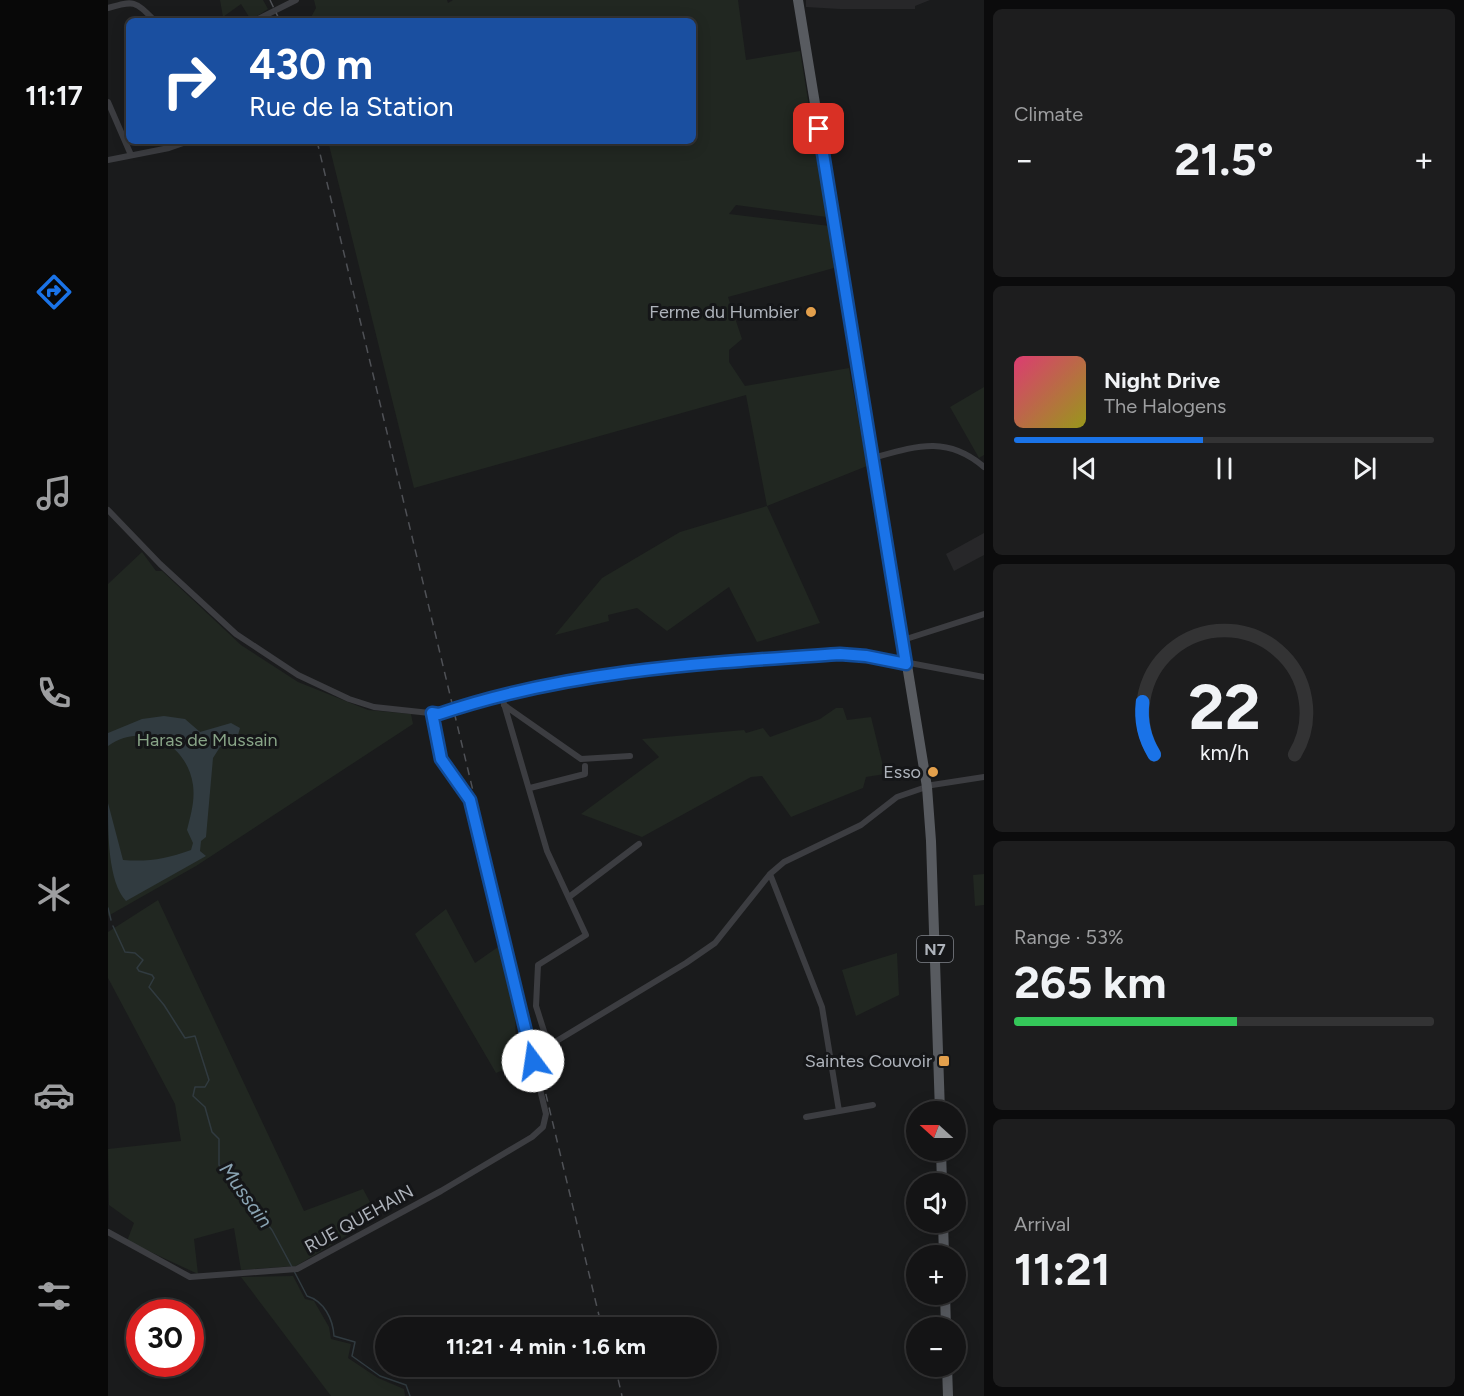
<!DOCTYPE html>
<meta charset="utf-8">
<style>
body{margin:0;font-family:Figtree,sans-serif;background:#1d1d1e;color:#f1f3f6;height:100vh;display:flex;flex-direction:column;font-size:22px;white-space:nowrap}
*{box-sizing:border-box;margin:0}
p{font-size:20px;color:#9d9ea0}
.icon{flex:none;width:33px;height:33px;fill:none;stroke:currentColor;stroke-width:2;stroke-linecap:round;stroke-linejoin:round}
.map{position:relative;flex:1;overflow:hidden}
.side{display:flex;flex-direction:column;gap:9px;padding:9px;background:#0b0b0c;width:480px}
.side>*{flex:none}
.hud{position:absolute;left:18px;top:18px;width:570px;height:126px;border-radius:9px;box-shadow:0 3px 15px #0003,0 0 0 2px #333334;background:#1a4fa0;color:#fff;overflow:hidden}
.needle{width:39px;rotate:291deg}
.controls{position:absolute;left:798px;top:1101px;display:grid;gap:12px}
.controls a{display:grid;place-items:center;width:60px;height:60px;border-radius:50%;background:#141415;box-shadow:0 3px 15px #0003,0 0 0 2px #333334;font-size:30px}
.speed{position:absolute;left:18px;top:1299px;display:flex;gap:12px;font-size:30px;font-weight:700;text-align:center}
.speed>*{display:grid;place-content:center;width:78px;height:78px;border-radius:50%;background:#141415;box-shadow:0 3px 15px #0003,0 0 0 2px #333334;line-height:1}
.speed .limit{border:9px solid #d22;background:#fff;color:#111}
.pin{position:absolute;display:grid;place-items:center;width:51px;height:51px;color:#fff;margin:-26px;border-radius:12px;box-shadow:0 3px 9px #0006}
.me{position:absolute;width:66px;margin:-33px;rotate:346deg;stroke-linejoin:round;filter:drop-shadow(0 0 4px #0008)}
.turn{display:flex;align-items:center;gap:21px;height:126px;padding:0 24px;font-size:27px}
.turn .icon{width:78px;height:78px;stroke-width:2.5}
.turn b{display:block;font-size:42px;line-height:51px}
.big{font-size:45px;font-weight:700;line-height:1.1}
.side .tile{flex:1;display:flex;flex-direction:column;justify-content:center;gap:9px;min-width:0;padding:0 21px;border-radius:9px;background:#1d1d1e}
.side .dial{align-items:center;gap:0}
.dial svg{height:156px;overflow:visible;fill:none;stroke:#333334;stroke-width:7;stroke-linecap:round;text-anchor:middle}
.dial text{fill:#f1f3f6;stroke:none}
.song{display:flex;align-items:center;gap:18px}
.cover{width:72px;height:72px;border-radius:9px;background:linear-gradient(135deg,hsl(340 70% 55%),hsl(60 70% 35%))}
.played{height:6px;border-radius:3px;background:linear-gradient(90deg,#1a73e8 45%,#333334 45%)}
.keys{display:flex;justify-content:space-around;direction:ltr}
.heat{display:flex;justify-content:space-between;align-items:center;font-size:33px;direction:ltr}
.charge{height:9px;border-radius:4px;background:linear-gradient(90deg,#34c759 53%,#333334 0)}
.trip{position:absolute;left:267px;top:1317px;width:342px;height:60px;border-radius:30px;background:#141415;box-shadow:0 3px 15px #0003,0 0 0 2px #333334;font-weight:700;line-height:60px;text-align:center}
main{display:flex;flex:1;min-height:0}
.tabs{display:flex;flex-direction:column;width:108px;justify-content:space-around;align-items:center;background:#080808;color:#9d9ea0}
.tabs .icon{width:42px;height:42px}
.tabs .active{color:#1a73e8}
.tabs b{font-size:27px;color:#f1f3f6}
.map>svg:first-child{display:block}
</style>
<main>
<nav class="tabs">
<b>11:17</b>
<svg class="icon active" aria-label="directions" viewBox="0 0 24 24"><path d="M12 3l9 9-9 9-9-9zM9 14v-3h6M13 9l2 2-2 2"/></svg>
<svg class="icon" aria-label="music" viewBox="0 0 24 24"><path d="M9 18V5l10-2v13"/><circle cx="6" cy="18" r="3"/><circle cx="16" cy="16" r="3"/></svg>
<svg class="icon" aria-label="phone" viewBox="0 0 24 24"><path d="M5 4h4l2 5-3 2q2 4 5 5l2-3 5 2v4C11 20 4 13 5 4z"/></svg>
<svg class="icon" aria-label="climate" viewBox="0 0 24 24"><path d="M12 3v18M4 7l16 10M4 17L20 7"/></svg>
<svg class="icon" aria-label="car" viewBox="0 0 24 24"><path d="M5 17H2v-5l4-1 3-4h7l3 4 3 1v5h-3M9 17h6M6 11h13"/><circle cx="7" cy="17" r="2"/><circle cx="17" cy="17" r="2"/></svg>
<svg class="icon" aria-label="filters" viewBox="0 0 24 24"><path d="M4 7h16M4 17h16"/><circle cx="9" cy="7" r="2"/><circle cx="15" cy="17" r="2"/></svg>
</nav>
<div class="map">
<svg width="876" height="1396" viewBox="0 0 876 1396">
<rect width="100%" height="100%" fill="#1a1b1c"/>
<path fill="#272729" d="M698,0H822L807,6V9H732L698,7Z
M876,533V555L846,571L838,554Z"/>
<path fill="#212721" d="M112,0H155L160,9L143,20L133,4L115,17Z
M206,0H339L340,3L345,0H630L638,60L692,51L719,217L628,205L621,214L722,226L726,268L620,297L634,339L621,350V362L637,386L741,368L759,466L659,506L712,623L649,642L621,587L559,631L529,608L500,615L501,621L447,635L494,578L572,532L659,506L638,395L306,488L220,141H585V21H201L208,8Z
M876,387V455L871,458L842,407Z
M34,552L48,571H54L133,645L190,682L260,710L303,714L305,724L88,866L0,916V584Z
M728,708H735L739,720L763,717L777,774L758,777L755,788L683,817L654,776L643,777L534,837L473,814L551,757L534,739L636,730L638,733L655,728L662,737L712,719Z
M876,874V905L867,906L865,875Z
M50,900L196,1211L255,1189L270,1217L188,1266L133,1270L126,1228L86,1239L90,1274L19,1241L26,1223L1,1205L0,1149L73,1141L67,1104L0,978V932Z
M338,909L367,963L390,947L407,1004L408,1050L411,1057L421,1059L388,1073L307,934Z
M789,953L791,995L748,1016L734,970Z
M185,1276L197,1299L206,1301L221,1327L223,1339L243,1344L240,1358L270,1378L296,1389L297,1396H223L133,1277Z"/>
<path fill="#313b40" d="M56,716L77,719L92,732L123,723L132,728L130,735L121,734V748L112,747L105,758L98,837L93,841L92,851L98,856L18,901C0,882 0,833 0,803L15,860C40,862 58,859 83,850L85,843L79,830C83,814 87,801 85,785C79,743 35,721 0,746V733L34,719Z"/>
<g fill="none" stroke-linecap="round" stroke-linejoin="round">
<path stroke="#313b40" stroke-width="1.5" d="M0,908L3,920
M5,926L17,952L27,953L35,960L29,968L31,971L44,975L46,978L41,987L56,1005L77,1038L87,1036L101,1080L97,1087H87L85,1096L97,1107L104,1132L111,1139V1165L164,1230L184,1267
M186,1271L199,1296C216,1301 225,1319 226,1336L247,1342L244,1356L272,1376L298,1385L302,1396"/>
<path stroke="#3c3d41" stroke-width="6" d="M0,8C27,0 27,1 47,21
M146,21L188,0
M0,102L23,155
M0,160L61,148L81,141
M765,458C808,446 839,435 876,467
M0,510L52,564L128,634L190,675L241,699L266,707L331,714L454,682L510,671L732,654L791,661L876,677
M795,640L876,614
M394,697L439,851L478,935L430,965L428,1006L441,1047
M396,705L473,759L522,756
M422,788L477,774V766
M662,874L714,1007L731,1111
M461,897L531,844
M437,1048L578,963L607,943L662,874L676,862L753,825L789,797L824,785L876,777
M698,1117L765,1105
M0,1232L82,1277L189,1269L333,1191L424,1137L435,1127L438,1114L362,800L333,759L324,713"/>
<path stroke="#585b60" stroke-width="10" d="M690,0L819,787L823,841L832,1112
M833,1150L834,1184
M835,1222L836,1256
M837,1294L838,1328
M839,1366L840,1396"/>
<path stroke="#4f5156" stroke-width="1.5" stroke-dasharray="8 6" stroke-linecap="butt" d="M162,0L172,21
M209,141L494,1328
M507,1366L514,1396"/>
</g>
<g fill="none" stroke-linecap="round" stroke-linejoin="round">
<defs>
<path id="route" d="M425,1061L362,800L333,759L324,713L331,714C460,670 597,663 732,654L758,656L798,664L711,129"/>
</defs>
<use href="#route" stroke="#114b97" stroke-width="15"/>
<use href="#route" stroke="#1a73e8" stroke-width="10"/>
</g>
<g fill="#e3a04c" stroke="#151618" stroke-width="2">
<circle cx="703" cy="312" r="6"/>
<circle cx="825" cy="772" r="6"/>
<rect x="830" y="1055" width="12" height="12" rx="3"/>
</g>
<g text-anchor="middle" stroke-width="6" stroke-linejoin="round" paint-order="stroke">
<rect fill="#151618" stroke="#80848a" stroke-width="1.5" x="809" y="936" width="36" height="26" rx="4.5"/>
<g font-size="16" font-weight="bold" fill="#aeb3bb">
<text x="827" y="955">N7</text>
</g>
<g font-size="18" fill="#aeb3bb" stroke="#151618" text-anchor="end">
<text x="691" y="318">Ferme du Humbier</text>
<text x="813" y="778">Esso</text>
<text x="824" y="1067">Saintes Couvoir</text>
</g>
<g font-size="18" fill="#88a487" stroke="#151618">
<text x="99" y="746">Haras de Mussain</text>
</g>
<g font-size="18" fill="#aeb3bb" stroke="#151618">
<text transform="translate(251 1219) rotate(-29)" y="6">RUE QUEHAIN</text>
</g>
<g font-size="20" font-style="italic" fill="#89a3b2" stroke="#151618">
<text transform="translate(138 1195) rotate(54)" y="7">Mussain</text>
</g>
</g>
</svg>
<div class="controls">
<a><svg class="needle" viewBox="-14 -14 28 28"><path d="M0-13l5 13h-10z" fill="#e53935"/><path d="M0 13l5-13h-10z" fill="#9d9ea0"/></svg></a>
<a><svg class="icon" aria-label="sound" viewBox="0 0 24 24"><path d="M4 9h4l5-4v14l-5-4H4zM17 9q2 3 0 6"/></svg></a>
<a>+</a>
<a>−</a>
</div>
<div class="speed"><div class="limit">30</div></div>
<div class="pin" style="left:711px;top:129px;background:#d93025"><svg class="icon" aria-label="arrive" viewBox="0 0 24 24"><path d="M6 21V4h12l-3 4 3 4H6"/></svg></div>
<svg class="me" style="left:425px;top:1061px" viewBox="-20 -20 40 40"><circle r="19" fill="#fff"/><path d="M0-13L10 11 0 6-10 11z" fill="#1a73e8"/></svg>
<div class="trip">11:21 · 4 min · 1.6 km</div>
<div class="hud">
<div class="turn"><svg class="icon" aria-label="right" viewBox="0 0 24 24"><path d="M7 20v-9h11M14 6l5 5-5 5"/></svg><div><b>430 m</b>Rue de la Station</div></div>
</div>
</div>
<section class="side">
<div class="tile"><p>Climate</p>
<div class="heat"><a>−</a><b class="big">21.5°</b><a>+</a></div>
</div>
<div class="tile">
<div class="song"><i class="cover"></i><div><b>Night Drive</b><p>The Halogens</p></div></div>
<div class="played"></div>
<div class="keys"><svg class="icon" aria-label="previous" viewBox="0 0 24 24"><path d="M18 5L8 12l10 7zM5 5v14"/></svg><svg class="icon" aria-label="pause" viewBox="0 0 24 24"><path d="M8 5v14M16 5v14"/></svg><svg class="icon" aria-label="next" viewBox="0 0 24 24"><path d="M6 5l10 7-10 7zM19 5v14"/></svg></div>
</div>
<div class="tile dial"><svg viewBox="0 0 100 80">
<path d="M14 69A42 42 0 1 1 86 69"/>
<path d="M14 69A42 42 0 0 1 8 42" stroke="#1a73e8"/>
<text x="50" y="56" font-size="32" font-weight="700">22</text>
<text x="50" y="72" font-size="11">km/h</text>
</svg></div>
<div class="tile"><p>Range · 53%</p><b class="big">265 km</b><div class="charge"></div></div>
<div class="tile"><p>Arrival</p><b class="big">11:21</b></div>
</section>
</main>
